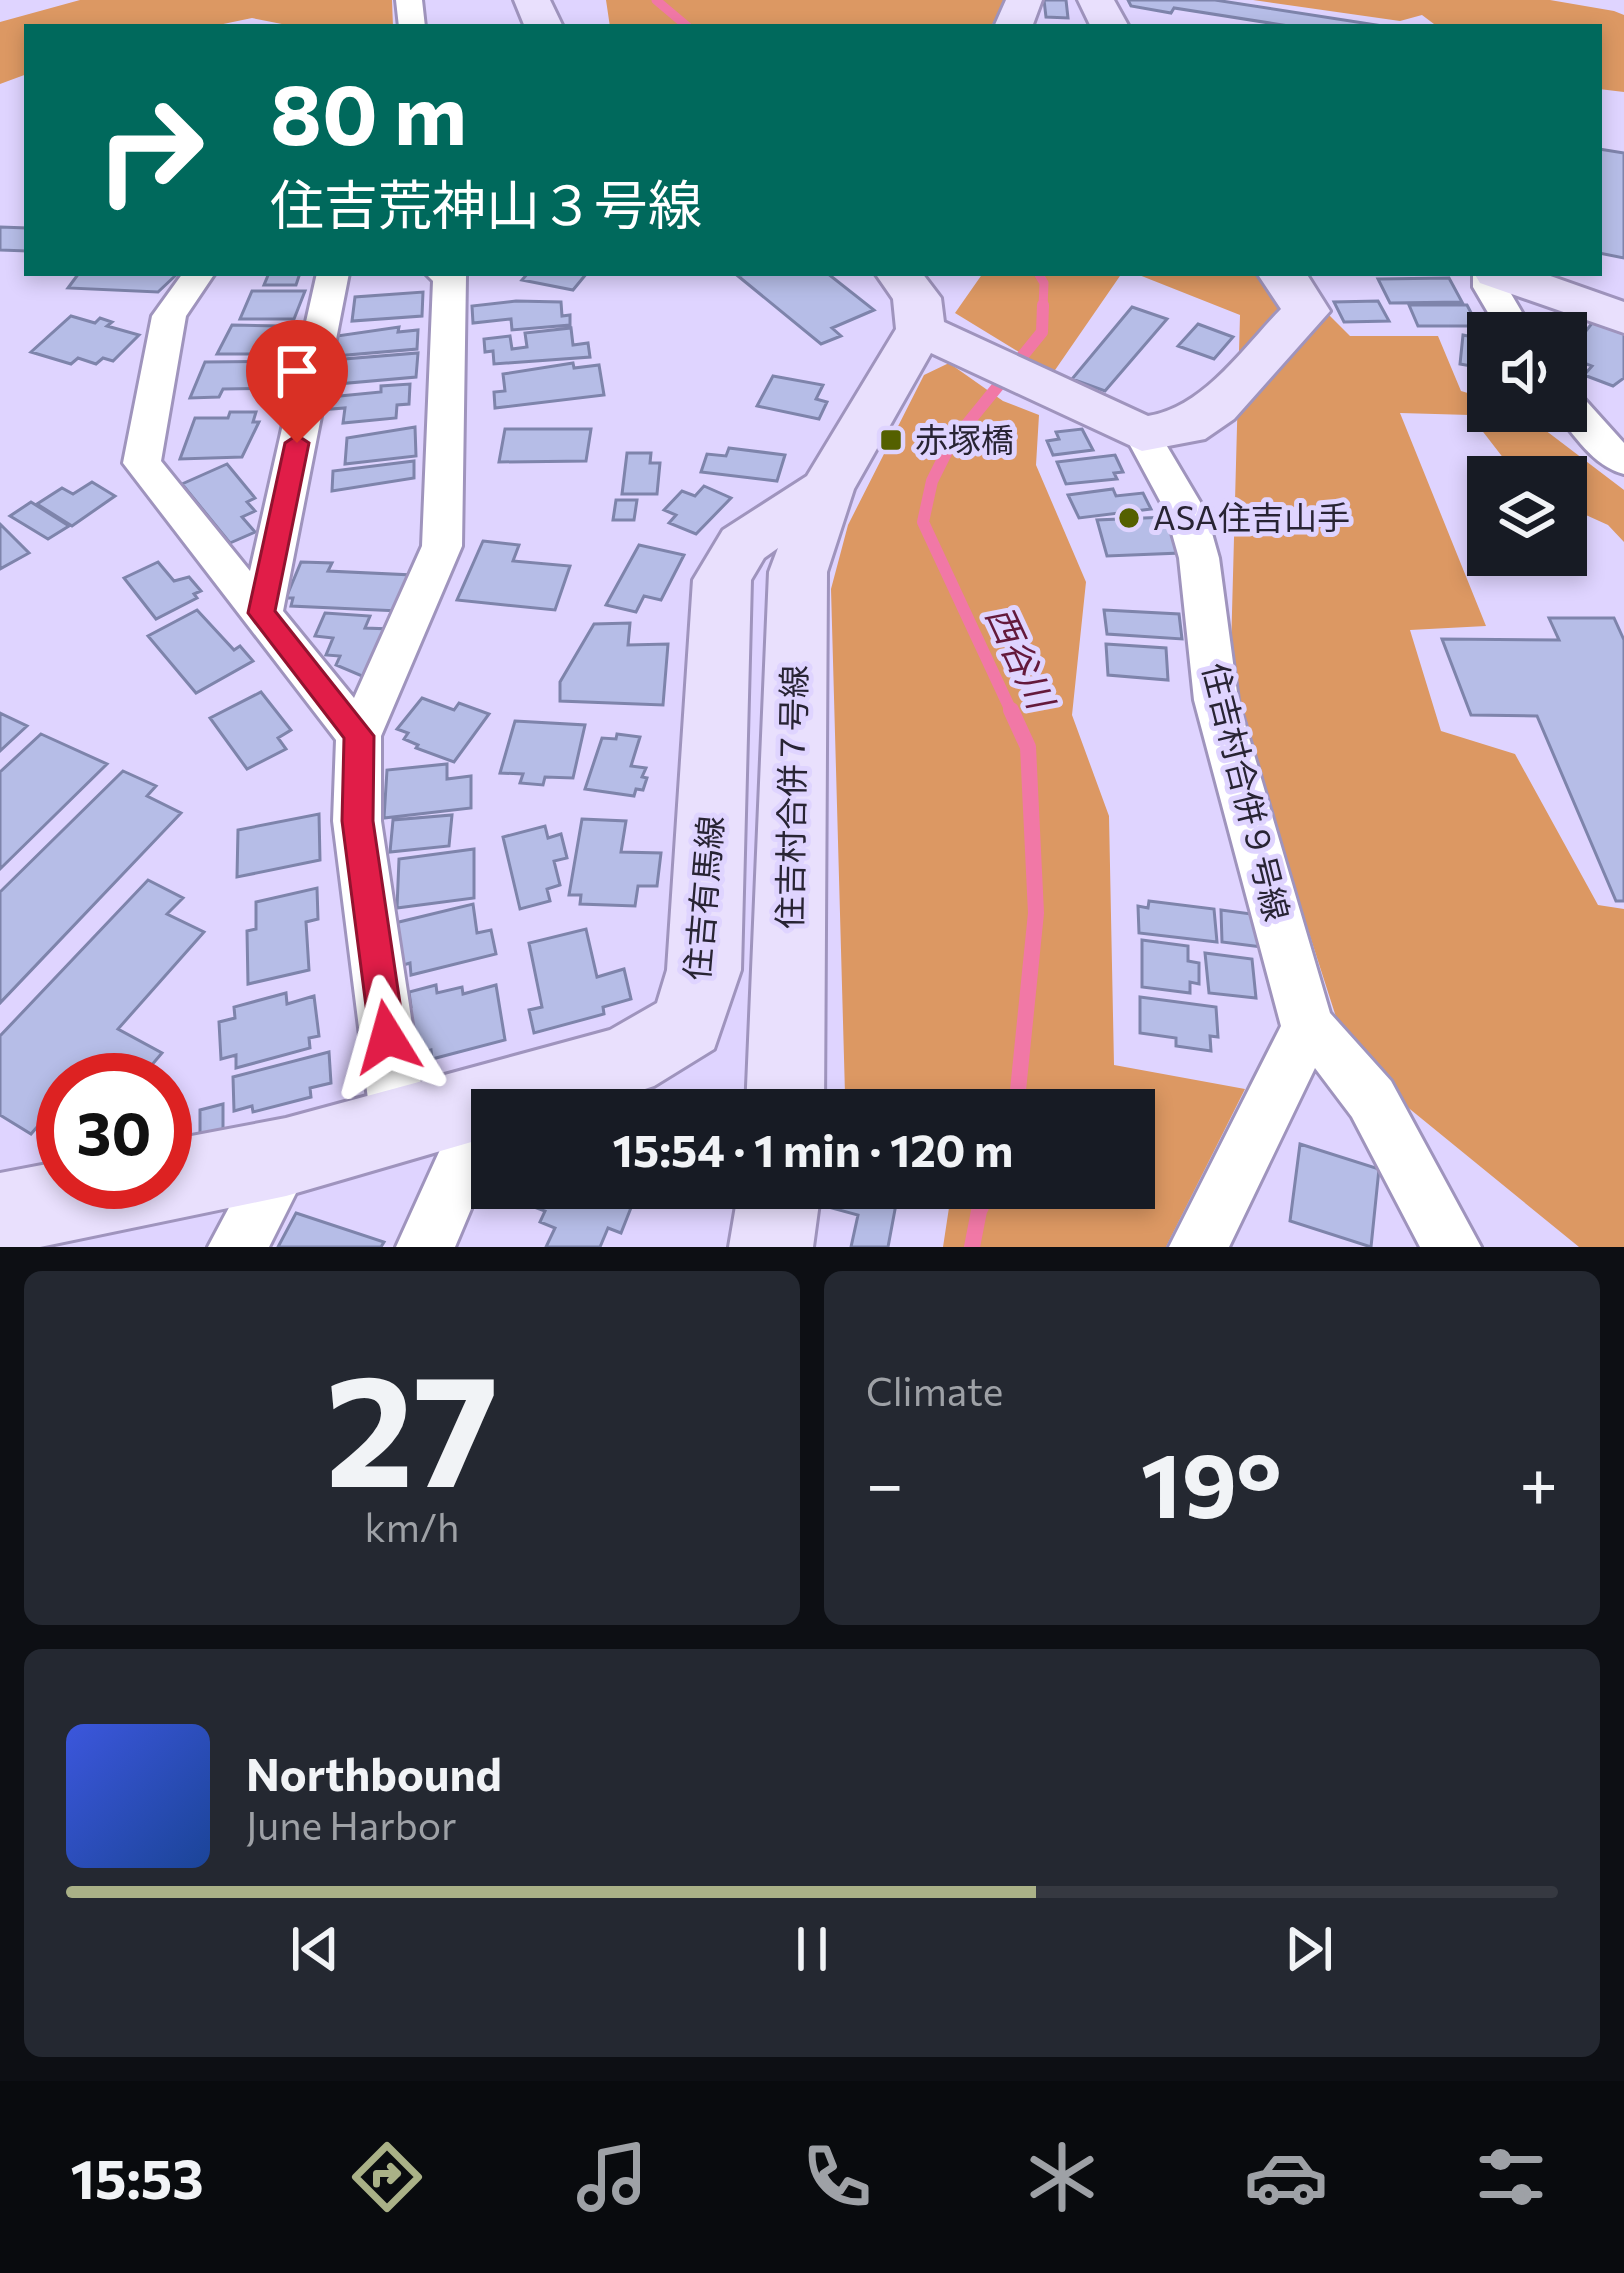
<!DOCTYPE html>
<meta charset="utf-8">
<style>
body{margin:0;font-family:Commissioner,"Noto Sans JP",sans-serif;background:#242831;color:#f1f3f6;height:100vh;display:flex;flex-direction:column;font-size:45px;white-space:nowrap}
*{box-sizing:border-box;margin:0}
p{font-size:39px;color:#9ea1a6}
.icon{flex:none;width:66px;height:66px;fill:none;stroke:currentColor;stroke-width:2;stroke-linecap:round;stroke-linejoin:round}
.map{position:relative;height:1247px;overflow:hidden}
.details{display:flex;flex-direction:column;gap:24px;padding:24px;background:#0d0f14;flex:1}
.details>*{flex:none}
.hud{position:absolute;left:24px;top:24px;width:1578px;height:252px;border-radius:0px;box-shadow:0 6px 18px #0003;background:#00695c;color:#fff;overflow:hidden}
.tools{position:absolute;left:1467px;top:312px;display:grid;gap:24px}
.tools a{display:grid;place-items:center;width:120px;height:120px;border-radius:0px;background:#171b24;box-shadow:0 6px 18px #0003;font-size:60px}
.speed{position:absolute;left:36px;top:1053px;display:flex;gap:24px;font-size:60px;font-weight:700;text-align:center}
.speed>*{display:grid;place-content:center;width:156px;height:156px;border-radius:50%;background:#171b24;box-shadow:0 6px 18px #0003;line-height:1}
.speed .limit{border:18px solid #d22;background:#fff;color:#111}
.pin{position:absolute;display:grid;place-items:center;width:102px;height:102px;color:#fff;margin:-123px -51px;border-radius:50% 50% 50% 0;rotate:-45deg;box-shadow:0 0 12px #0007}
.pin .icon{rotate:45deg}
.me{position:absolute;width:132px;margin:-66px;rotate:352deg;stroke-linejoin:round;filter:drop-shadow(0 0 9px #0008)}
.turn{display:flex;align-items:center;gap:42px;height:252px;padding:0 48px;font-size:54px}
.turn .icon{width:156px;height:156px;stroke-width:2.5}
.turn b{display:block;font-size:84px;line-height:102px}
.big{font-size:90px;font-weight:700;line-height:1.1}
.details .widget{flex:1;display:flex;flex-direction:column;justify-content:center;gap:18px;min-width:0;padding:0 42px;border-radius:18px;background:#242831}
.details .dial{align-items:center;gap:0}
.dial b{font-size:156px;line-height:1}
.song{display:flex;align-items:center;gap:36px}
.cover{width:144px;height:144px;border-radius:18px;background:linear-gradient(135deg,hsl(230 70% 55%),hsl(220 70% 35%))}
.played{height:12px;border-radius:6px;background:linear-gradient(90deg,#aab187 65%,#363941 65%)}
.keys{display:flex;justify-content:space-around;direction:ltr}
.heat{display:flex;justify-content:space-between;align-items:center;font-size:66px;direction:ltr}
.details .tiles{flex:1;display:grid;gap:24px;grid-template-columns:1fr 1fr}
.widget:last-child{grid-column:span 2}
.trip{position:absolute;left:471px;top:1089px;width:684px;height:120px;border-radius:0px;background:#171b24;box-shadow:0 6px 18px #0003;font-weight:700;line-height:120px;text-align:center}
.dock{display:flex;height:192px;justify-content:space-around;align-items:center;background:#090b0e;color:#9ea1a6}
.dock .icon{width:84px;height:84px}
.dock .selected{color:#aab187}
.dock b{font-size:54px;color:#f1f3f6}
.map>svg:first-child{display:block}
</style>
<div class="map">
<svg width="1624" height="1247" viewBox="0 0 1624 1247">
<rect width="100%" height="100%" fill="#dfd4ff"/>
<path fill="#dc9863" d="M80,0H392L393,27H297L252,18L209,27H27V74L0,84V22Z
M606,0H1004L991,27H610Z
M1253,0H1550L1614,11L1624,15V92L1599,89V27H1438L1422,15L1400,21Z
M983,273H1122L1053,373L955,313Z
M1134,273H1287L1350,336H1438L1461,391L1488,399V411H1520L1624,490V542L1608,525L1566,506V477H1518L1470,415L1400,413L1486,626L1410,630L1441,731L1515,754L1598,905L1624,909V1247H1579L1373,1079L1337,1020L1230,687L1240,315Z
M949,363L1003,401L1039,415L1036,465L1086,582L1072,715L1109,816L1114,1065L1245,1089L1166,1247H943L952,1188H1134V1110H887L845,1094L831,589L848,525L924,375Z"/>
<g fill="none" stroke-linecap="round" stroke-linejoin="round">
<path stroke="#f178a6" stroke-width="9" d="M656,0L688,27
M1038,273L1044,283L1043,308"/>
<path stroke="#f178a6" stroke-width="12" d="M1012,713L923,522L932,481L950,445L1042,332L1043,305"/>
<path stroke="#f178a6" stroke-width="16" d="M1011,710L1028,747L1036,913L1016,1110
M972,1247L979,1211L990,1188"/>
</g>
<path fill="#b6bde7" stroke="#7e84ab" stroke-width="3" d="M1044,0H1066L1068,18L1046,17Z
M1128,0H1215L1389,27H1295L1174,8L1171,13L1131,6Z
M1599,149L1624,153V258L1599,253Z
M0,227L27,228V251L0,250Z
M79,273H175L176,275L158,292L68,288Z
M269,273H300L296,285H264Z
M528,273H587L573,290L522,280Z
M747,273H827L874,310L832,328L841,336L821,344L738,276Z
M1449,278L1462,302L1390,303L1378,279Z
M252,291H305L294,319H240Z
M423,292L422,316L352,321L355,297Z
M516,301L561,302L562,316L570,315V325L512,330L511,319L473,323L472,306Z
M1378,301L1389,321L1344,322L1334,302Z
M1409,305H1467L1478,326H1418Z
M1132,307L1167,319L1105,391L1072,379Z
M71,316L95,323L100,318L112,322L107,326L139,335L113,361L103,358L96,364L78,358L71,364L31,352Z
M1593,322L1624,334V378L1613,386L1584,375L1592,366L1566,356Z
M1198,324L1233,337L1214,359L1178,346Z
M232,325L280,326L267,354H217Z
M399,327L398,332L418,330L417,349L335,356L337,336Z
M571,328L573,345L588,343L590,357L494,364L493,351L485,352L484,339L510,336L512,349L527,347L525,333Z
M1463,335L1488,340V369L1460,364Z
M418,353L416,377L337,384L339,367H331L332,360Z
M290,361L280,388L223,389L219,397L190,398L205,362Z
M573,363L574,368L599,365L604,395L495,408L494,392L505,391L503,374Z
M773,376L823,385L816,399L827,402L819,419L757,406Z
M410,384L409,404L397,405L396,418L343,423L345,408L318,410L320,398L381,392V386Z
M230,412H256L253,422H259L242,457L180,459L195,418H228Z
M415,427L416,456L345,464L347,438Z
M505,429H591L586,461L499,462Z
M1082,429L1093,450L1053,455L1047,441L1059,439L1056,432Z
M729,448L785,455L777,481L701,472L707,454L726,456Z
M627,453H651L650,463H660L657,494H622Z
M1115,455L1123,472L1114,473L1117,479L1066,484L1057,462Z
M414,461V478L332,491L333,471Z
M227,464L255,498L247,502L255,511L242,517L255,532L230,543L182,484Z
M92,482L115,496L72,526L37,504L62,488L73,494Z
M704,486L731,498L696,534L669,523L676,515L664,510L682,491L695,496Z
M1113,489L1116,496L1143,493L1151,509L1079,518L1068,495Z
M616,500H637L634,520H613Z
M31,502L69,526L48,539L10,516Z
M1167,517L1180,553L1107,556L1097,520Z
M0,524L29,553L0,569Z
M483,541L519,545L513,561L570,566L555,610L457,600Z
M639,545L684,555L661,600L644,596L636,612L606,605Z
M158,562L174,581L189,577L201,591L194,594L197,598L156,619L124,578Z
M301,562L332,563L328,571L412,575L399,611L291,606L293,598H286Z
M197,610L234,650L240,646L253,661L196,693L148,636Z
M1104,610L1179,614L1182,639L1107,634Z
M325,613L370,616L365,628L391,629L379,660L362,676L336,665L340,656L326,655L333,638L315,636Z
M1549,618H1614L1624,640V901H1616L1537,716L1471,715L1442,639L1559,640Z
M630,623L628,645L668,644L663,705L560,701V682L594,624Z
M1106,644L1166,648L1168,680L1108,675Z
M261,692L291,730L278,738L286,749L247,769L210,718Z
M422,698L454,710L459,703L489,714L454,762L416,748L418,745L404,739L408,733L397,729Z
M0,713L27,726L0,751Z
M515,721L585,725L573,778L545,777L543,785L520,783L523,774L500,773Z
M41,734L107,764L0,869V772Z
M617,734L640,737L631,766L646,768L642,777L647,778L643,790L636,789L634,796L585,789L602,738L616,739Z
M447,764V779L471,776V808L384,818L387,770Z
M123,771L156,786L147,796L181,813L0,1003V892Z
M319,814L320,860L237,877L238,830Z
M452,815L449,846L390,852L393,820Z
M582,819L626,821L621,852L661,853L657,886H638L635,906L580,904L581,895H569Z
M545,826L548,838L561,834L567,858L554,861L560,885L547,889L550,901L520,909L503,837Z
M474,849V898L397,908L399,859Z
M148,880L183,898L167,914L204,932L118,1029L162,1053L139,1080H63V1130L44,1119L31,1134L0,1115V1036Z
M317,888L318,919L306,922L309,970L248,984L247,931L256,929V902Z
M1149,901L1214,909L1217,942L1139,933L1138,906L1148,908Z
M473,904L477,933L491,930L496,954L411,975L410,963L400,966L395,923Z
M1221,910L1259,915L1262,947L1222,942Z
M586,929L597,977L624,969L631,999L603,1007L604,1014L534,1033L529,1010L542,1007L529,943Z
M1142,940L1188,946V961L1199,963V984L1190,982V993L1142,987Z
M1205,953L1252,959L1256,998L1209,993Z
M436,985L437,993L462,987L463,994L496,985L505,1040L432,1059L431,1050L420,1053L419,1042L408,1044L404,1009L411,1007L409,992Z
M286,993L287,1004L314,996L319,1036L309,1038L310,1048L236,1068V1055L221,1059L219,1022L235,1018L234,1007Z
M1140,997L1216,1007L1218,1037L1210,1036L1211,1051L1176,1046V1038L1140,1033Z
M329,1052L331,1083L310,1088L311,1097L253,1112L252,1106L234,1111L233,1077Z
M223,1104V1134L200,1140V1110Z
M1300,1144L1379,1169L1371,1247L1290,1221Z
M508,1188H632L638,1190L621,1233L608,1228L600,1247H546L555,1228L540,1222L545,1211L504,1196Z
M832,1188H899L888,1247H851L858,1215L828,1207Z
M296,1213L384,1242L381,1247H278Z"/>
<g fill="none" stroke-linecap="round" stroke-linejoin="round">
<defs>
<path id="street" d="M396,0H422L425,27H399Z
M183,273H215L186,316L161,461L250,571L317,273H349L283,611L354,698L422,546L433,281L425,273L466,276L462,546L381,736V821L427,1123L419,1142L399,1150L379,1142L371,1123L333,821L336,740L123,463L152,316Z
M1473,273H1505L1507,287L1534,333H1500L1473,287Z
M1566,390L1579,393L1624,443V474C1593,466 1574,435 1555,411H1566Z
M1142,422L1155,426L1206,512L1219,558L1238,700L1330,1013L1391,1081L1481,1247H1420L1352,1117L1315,1068L1229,1247H1169L1281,1026L1194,700L1179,558L1166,512L1124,434L1129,426Z
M492,1069L511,1077L519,1095L513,1110H492V1159L455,1247H396L473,1077Z
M286,1130L306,1138L314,1157L269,1247H208L266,1138Z"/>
<path id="secondary" d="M514,0H550L563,27H525Z
M1006,0H1042L1032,27H994Z
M1078,0H1114L1129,27H1091Z
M875,273H922L941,298L944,322L1148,416C1204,407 1243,348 1281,309L1257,273H1306L1330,311L1234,419L1205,439L1142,451L931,353L854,489L827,572L824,1110H746L769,572L778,548L764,558L751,580L741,970L714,1049L654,1086L582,1110H492V1136L286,1196L40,1247H0V1173L63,1161V1182H165V1141L286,1118L610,1030L657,1003L667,970L693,580L723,530L807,476L896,329L893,299Z
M1474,273H1542L1624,302V333L1480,283Z
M739,1188H821L813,1247H729Z"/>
</defs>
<use href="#street" stroke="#9f94bd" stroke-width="6"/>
<use href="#secondary" stroke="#9f94bd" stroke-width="6"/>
<use href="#street" fill="#fff" fill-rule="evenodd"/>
<use href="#secondary" fill="#e9e0fd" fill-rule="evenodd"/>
</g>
<path fill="#e11d48" stroke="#92132f" stroke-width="3" d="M297,435L309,443L275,611L374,736L373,821L405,1037L399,1048L387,1053L375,1048L370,1037L342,821L344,738L248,613L285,443Z"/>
<g fill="#546000" stroke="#dfd4ff" stroke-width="4.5">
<rect x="879" y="428" width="24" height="24" rx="6"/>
<circle cx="1129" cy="518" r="12"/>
</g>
<g text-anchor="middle" stroke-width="10" stroke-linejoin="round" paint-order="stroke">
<g font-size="33" fill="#282434" stroke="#dfd4ff" text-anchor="start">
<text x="915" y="452">赤塚橋</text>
<text x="1153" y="530">ASA住吉山手</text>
</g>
<g font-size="33" fill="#282434" stroke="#dfd4ff">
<text transform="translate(1246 792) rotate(76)" y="12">住吉村合併９号線</text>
<text transform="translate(792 797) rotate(-89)" y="12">住吉村合併７号線</text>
<text transform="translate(704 898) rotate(-85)" y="12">住吉有馬線</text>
</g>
<g font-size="36" font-style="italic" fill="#64193b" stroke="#dfd4ff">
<text transform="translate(1020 657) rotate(65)" y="13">西谷川</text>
</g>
</g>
</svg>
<div class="tools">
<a><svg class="icon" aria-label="sound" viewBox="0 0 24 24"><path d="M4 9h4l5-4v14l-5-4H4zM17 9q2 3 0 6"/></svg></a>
<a><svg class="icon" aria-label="layers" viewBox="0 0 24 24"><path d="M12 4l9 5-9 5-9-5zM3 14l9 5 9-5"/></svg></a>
</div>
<div class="speed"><div class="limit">30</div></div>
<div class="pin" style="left:297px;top:443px;background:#d93025"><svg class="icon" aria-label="arrive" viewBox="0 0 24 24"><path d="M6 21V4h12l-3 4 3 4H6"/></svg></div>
<svg class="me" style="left:387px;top:1037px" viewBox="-20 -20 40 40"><path d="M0-17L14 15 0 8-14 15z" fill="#e11d48" stroke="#fff" stroke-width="4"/></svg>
<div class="trip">15:54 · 1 min · 120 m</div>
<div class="hud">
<div class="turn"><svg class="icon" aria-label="right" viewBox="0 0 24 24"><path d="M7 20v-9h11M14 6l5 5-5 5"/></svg><div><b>80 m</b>住吉荒神山３号線</div></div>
</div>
</div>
<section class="details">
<div class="tiles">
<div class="widget dial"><b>27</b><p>km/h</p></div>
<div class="widget"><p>Climate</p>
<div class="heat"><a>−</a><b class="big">19°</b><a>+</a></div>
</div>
<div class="widget">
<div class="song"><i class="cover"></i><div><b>Northbound</b><p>June Harbor</p></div></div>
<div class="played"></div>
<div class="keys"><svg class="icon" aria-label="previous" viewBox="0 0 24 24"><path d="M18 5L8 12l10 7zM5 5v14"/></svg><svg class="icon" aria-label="pause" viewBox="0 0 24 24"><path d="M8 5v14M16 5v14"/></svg><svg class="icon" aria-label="next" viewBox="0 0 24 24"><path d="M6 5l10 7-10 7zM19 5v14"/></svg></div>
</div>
</div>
</section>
<nav class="dock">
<b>15:53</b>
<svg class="icon selected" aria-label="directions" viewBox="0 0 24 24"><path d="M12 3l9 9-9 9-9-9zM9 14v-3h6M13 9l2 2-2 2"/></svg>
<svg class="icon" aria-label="music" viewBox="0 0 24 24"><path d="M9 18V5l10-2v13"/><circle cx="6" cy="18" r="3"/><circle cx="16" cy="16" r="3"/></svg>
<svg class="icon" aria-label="phone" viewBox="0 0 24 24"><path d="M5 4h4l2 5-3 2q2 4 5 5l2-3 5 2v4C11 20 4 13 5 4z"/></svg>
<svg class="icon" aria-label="climate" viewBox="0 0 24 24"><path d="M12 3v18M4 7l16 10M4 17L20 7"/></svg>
<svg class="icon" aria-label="car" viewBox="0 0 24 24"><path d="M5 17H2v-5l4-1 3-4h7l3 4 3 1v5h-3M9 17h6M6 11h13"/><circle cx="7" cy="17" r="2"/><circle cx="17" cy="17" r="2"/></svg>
<svg class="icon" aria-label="filters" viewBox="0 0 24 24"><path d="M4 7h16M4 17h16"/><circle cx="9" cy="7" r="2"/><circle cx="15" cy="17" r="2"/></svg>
</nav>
